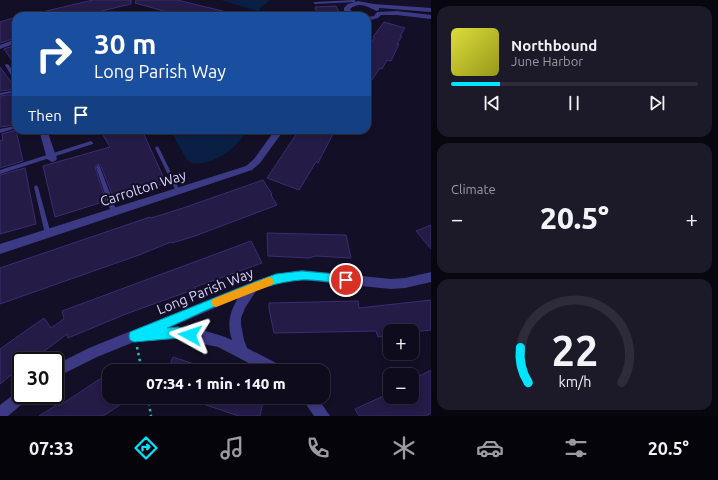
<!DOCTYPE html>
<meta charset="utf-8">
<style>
body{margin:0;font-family:Ubuntu,sans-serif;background:#1c1929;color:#f1f3f6;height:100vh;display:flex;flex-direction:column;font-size:15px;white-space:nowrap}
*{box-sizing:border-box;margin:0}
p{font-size:13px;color:#9b9ba3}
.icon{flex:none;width:22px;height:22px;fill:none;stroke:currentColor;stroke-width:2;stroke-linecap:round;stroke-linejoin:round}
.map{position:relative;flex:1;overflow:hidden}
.sheet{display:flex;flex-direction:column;gap:6px;padding:6px;background:#08060f;width:287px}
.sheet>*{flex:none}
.banner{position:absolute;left:12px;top:12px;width:359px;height:122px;border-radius:12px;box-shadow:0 2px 6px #0003,0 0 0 1px #2e2b3b;background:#1a4fa0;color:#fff;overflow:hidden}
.buttons{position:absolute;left:383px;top:324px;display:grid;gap:8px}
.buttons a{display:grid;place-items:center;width:36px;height:36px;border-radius:8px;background:#0e0b1c;box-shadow:0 2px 6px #0003,0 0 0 1px #2e2b3b;font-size:20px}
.speed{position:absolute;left:12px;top:352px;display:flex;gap:8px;font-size:20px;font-weight:700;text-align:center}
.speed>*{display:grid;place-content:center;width:52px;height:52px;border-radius:50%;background:#0e0b1c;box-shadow:0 2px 6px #0003,0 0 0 1px #2e2b3b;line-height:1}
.speed .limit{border:2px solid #111;border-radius:6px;background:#fff;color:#111}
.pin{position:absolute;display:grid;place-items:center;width:34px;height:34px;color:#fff;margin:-17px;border:2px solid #fff;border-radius:50%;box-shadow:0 1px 4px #0007}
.me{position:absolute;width:44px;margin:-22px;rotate:275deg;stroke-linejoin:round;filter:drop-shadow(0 0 3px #0008)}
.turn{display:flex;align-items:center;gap:14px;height:84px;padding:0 16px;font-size:18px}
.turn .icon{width:52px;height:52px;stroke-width:2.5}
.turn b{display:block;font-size:28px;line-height:34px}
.then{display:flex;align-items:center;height:38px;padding:0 16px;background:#0003;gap:8px;font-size:15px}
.big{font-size:30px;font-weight:800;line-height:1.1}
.sheet .widget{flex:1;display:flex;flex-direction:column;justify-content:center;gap:6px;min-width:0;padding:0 14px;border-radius:12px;background:#1c1929}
.sheet .dial{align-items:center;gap:0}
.dial svg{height:104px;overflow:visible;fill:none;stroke:#2e2b3b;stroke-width:7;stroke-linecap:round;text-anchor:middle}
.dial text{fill:#f1f3f6;stroke:none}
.song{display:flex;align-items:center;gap:12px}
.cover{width:48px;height:48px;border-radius:6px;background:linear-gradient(135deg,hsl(60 70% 55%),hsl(60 70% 35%))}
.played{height:4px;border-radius:2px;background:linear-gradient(90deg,#00e5ff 20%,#2e2b3b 20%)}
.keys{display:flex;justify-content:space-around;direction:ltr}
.heat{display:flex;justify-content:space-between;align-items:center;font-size:22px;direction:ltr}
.trip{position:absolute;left:102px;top:364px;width:228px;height:40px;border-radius:12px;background:#0e0b1c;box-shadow:0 2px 6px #0003,0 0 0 1px #2e2b3b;font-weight:800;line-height:40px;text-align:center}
.dock{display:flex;height:64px;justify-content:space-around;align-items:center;background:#06040b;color:#9b9ba3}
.dock .icon{width:28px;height:28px}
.dock .active{color:#00e5ff}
.dock b{font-size:18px;color:#f1f3f6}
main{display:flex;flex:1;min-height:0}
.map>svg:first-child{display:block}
</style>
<main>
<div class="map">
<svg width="431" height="416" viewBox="0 0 431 416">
<rect width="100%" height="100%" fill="#130f26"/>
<path fill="#0a1f44" d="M221,0H270L260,8L259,11H257Z
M170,130H246V133C240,140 234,148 226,153C217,159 196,169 187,160Z"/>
<path fill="#241b47" stroke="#3b2d73" d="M93,0H131V4L81,16H42V12Z
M136,0H177L227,12V16H182L135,3Z
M336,6L341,16H318L315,7Z
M16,17V38L0,43V22Z
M384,22L405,28L400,36H402L397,44H399L391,61L387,60L382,69L380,68L367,87V52L372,46L370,45L375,37H373Z
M16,45V66L4,49Z
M0,67L16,89L0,91Z
M16,94V125L0,127V96Z
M16,130L23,161L0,168V141L3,140L2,134Z
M100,130H142L166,183L114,199L101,166L98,164L95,167L106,201L55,217L43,166L110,147Z
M299,130H335L318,163L316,162L299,190L267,178Z
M25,168L36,224L0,234V175Z
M263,180L272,194L271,195L277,205L195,236L172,243L171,242L139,255L0,304V268L150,217L151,218L183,208Z
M431,225V249L416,231Z
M267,233L346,235L351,258L316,256L309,258L268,256Z
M251,241L262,263L195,287V289L126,314L68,338L67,334L31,361H21V367L0,384V349L44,318L51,328L64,319L62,311Z
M431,300V330L412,332V331H390V335L378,337L376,331L274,333L269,309V303L358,301L359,308Z
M173,357L209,369V371H168Z
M431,370V413L426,416H359L355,409L390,393V397H412V380Z
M109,373V397H132L103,416H39L58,404L59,406Z
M188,397H264L260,416H239L188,399Z"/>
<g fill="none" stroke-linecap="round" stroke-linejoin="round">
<path stroke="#2fb8b0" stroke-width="2.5" stroke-dasharray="2.5 3.5" stroke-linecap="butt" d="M137,347L142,371
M148,397L151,416"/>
<path fill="#3d3a85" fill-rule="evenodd" d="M354,0H355V2L315,4L313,3L315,2Z
M6,64H7L9,65L16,77V81L14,80L5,65Z
M16,90V92L0,95V93Z
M16,126V128L0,133V129Z
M91,141L93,143V144L0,174V170Z
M157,146L159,148L180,191V192L178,193L176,191L155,148Z
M98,165L100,167L117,212L116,213H112L111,212L96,167Z
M36,185L38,187L51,234L50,236H46L45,234L34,187Z"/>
<path fill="#3d3a85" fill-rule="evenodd" d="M358,1L374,4L431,8V12L379,8V10L377,11C367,7 360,1 350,9L356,16H349L344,11V8L348,4Z
M397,11L431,15V19L397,15H381L378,18L367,21V17L374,16L377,12Z
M134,12L149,14L152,16H111L114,14Z
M16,39V43L0,49V45Z
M39,130H47L57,159L55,161L52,162L47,159Z
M275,130H284L260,163L252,170L0,254V244L246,166L254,159Z
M302,270L391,279L405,278L431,272V282L405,288L391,289L302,280L276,284L256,291L245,308L241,318V325L244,340L247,348L282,366L283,371H264L218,347L178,339L134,342L97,357L55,378V365L89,348L252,282L276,274ZM238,298C229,313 227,325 232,340C213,332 189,326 169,328Z
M21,389V395H29L27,400L8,416H0V405Z
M301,397H317L330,416H314Z"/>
</g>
<path fill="#00e5ff" stroke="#0095a6" d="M302,271L346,275L350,276L352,280L350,283L346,284C332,283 316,279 301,280C258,283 206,311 167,328L178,327L194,331L196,335L194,339L190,341L178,338L134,342L130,340L129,336L130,332L252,283L276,274Z"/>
<path fill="#f59e0b" d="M269,277L272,278L274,282L272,285L216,307L213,306L211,302L213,299Z"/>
<g text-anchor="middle" stroke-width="4" stroke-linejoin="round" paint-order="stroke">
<g font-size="14" fill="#d9d4ff" stroke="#130f26">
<text transform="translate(143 188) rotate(-18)" y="5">Carrolton Way</text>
<text transform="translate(205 291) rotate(-22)" y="5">Long Parish Way</text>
</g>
</g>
</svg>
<div class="buttons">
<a>+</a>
<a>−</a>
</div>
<div class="speed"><div class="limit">30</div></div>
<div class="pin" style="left:346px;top:280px;background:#d93025"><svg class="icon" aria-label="arrive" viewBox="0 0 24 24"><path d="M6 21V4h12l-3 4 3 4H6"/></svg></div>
<svg class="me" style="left:190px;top:335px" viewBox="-20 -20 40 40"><path d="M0-17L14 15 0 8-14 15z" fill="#00e5ff" stroke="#fff" stroke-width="4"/></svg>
<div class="trip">07:34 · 1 min · 140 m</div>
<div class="banner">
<div class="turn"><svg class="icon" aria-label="right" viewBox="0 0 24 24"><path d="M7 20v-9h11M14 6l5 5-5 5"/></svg><div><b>30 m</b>Long Parish Way</div></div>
<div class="then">Then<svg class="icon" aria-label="arrive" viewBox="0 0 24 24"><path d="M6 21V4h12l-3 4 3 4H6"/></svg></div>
</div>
</div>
<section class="sheet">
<div class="widget">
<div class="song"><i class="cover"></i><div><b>Northbound</b><p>June Harbor</p></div></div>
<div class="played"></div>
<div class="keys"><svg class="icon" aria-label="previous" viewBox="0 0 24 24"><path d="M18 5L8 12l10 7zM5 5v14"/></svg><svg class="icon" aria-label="pause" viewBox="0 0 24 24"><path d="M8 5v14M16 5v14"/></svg><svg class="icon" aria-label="next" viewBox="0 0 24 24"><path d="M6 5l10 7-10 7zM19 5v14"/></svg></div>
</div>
<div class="widget"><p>Climate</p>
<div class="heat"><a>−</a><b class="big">20.5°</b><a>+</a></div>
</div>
<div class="widget dial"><svg viewBox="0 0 100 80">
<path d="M14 69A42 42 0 1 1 86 69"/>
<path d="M14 69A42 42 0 0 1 8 42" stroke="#00e5ff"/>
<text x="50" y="56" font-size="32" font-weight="700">22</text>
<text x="50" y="72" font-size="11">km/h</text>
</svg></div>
</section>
</main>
<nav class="dock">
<b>07:33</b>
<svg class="icon active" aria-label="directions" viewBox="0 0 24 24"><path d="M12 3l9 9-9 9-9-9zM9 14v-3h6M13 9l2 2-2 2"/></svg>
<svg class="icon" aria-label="music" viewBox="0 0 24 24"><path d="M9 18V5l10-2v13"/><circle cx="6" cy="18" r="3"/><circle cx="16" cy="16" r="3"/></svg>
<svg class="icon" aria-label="phone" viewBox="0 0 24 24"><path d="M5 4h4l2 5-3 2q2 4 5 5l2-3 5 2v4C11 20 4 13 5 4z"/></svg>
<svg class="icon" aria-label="climate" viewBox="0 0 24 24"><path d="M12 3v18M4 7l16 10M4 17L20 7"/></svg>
<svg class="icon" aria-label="car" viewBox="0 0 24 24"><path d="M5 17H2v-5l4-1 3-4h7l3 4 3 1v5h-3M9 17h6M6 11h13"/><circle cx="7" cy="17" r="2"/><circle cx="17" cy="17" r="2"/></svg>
<svg class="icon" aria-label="filters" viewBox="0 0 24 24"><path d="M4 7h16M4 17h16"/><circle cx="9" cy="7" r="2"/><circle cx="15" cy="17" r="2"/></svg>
<b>20.5°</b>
</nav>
